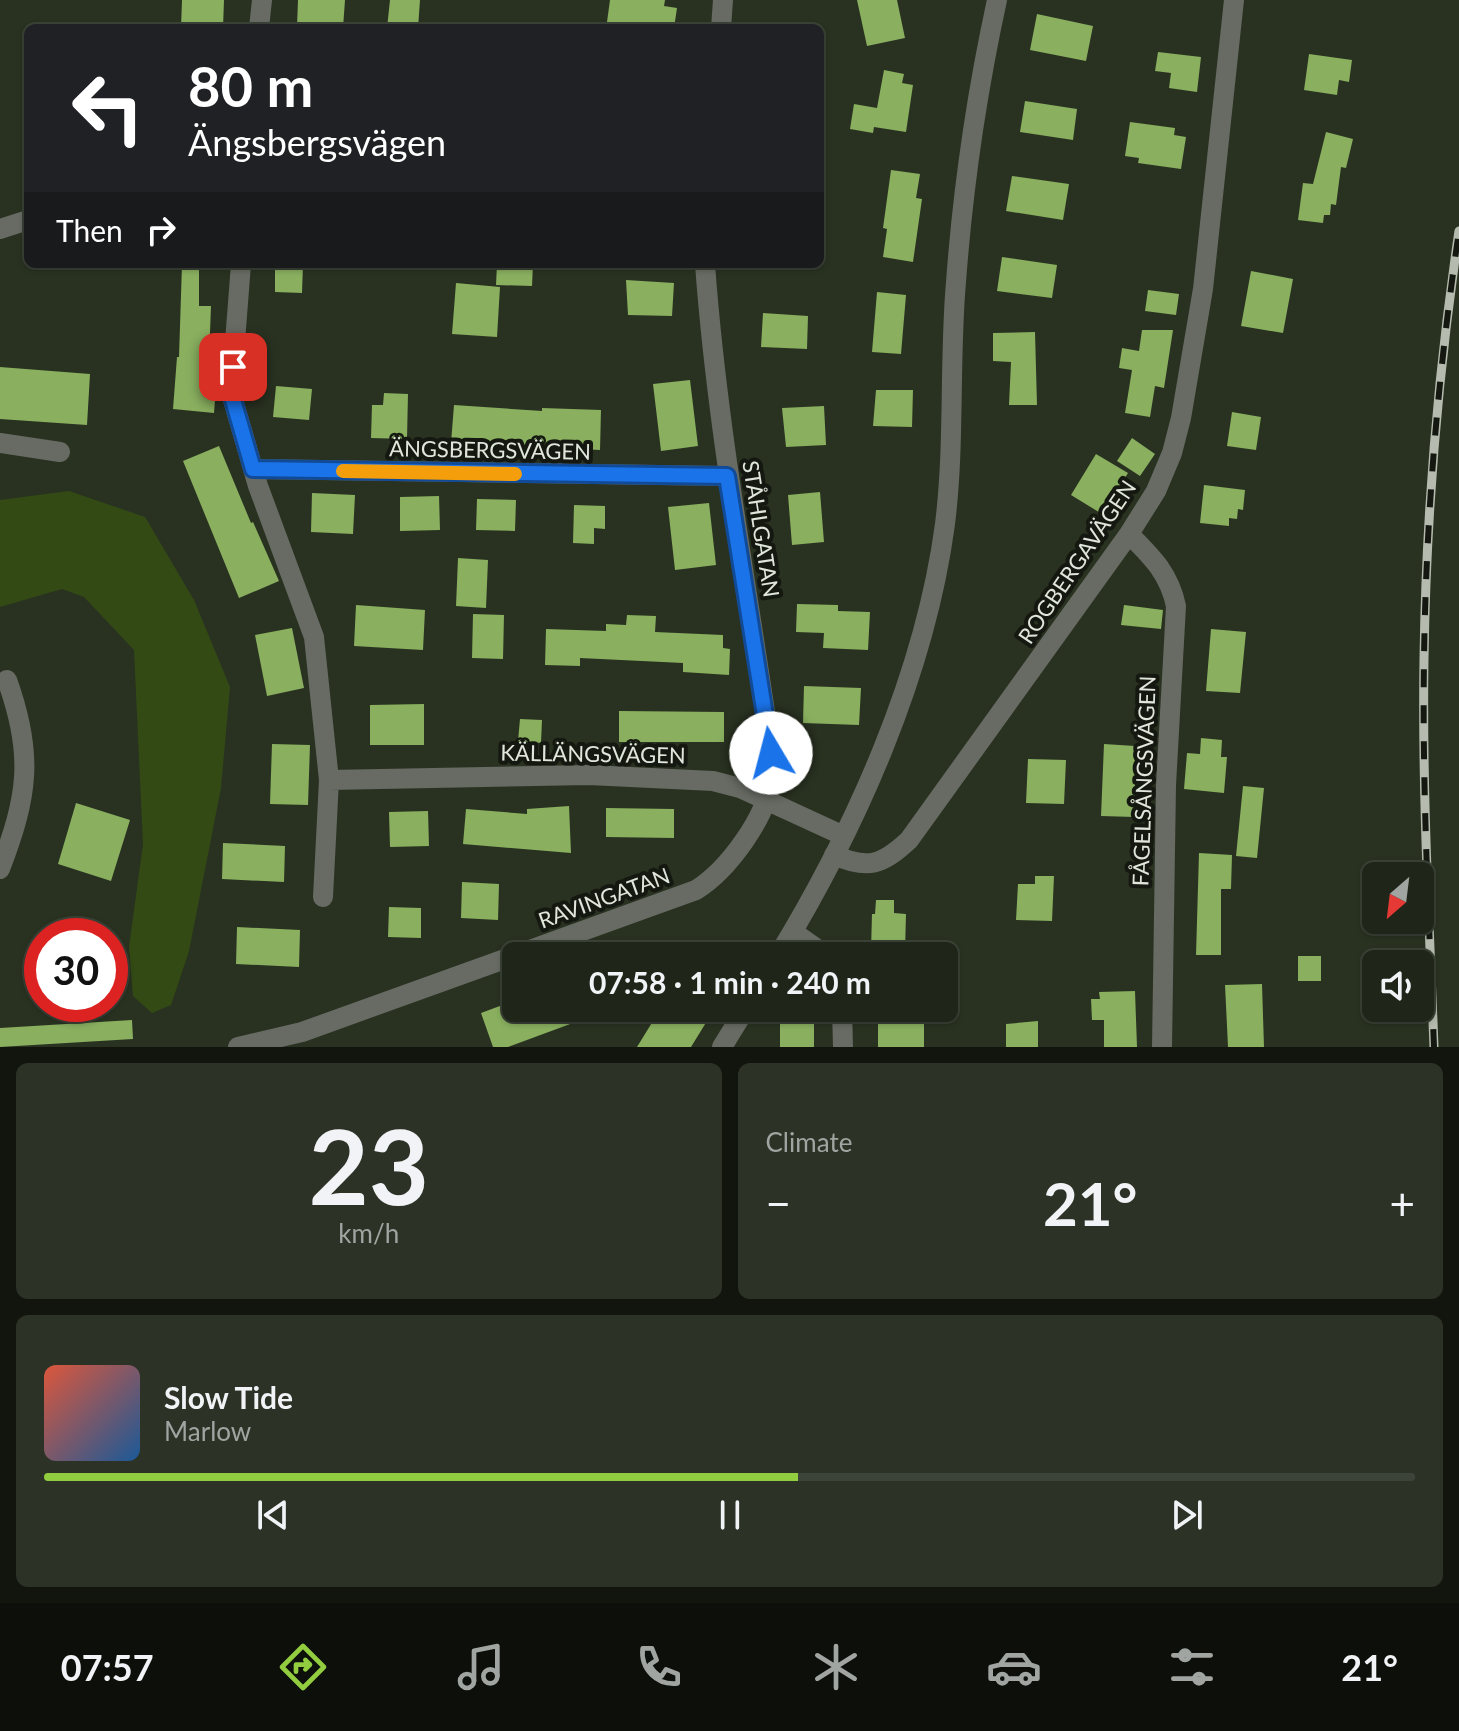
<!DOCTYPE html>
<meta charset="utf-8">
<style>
body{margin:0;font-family:Lato,sans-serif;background:#2c3226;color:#f1f3f6;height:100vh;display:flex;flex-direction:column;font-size:30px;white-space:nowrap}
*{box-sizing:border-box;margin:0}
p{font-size:26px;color:#a1a5a2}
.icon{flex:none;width:44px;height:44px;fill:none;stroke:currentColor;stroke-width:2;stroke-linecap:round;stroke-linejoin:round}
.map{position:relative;height:1047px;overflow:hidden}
.side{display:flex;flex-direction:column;gap:16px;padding:16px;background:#11150e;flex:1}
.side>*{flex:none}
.top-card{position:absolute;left:24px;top:24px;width:800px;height:244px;border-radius:12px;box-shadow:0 2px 6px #0004,0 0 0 2px #3c4338;background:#202124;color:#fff;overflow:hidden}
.needle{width:52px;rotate:208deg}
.buttons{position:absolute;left:1362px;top:862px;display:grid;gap:16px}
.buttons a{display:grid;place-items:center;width:72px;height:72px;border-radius:12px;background:#1f2619;box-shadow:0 2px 6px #0004,0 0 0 2px #3c4338;font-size:40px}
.speed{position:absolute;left:24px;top:918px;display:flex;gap:16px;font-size:40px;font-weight:700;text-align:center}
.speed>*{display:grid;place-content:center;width:104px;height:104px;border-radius:50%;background:#1f2619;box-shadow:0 2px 6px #0004,0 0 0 2px #3c4338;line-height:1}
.speed .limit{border:12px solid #d22;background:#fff;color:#111}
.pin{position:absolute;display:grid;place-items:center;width:68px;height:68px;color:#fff;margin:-34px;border-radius:16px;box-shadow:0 4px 12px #0006}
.me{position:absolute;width:88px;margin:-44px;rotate:352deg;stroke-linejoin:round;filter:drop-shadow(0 0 6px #0008)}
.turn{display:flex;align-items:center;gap:28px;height:168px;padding:0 32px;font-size:36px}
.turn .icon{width:104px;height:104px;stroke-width:2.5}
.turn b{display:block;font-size:56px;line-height:68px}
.then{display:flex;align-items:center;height:76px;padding:0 32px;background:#0003;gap:16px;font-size:30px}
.big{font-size:60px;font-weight:700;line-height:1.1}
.side .widget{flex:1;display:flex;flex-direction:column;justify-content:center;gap:12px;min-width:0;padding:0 28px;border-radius:12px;background:#2c3226}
.side .dial{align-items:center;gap:0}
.dial b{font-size:104px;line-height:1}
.song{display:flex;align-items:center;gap:24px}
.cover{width:96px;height:96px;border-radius:12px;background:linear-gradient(135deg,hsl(10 70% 55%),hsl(210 70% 35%))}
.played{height:8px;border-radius:4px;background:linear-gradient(90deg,#91cd3f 55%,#3c4338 55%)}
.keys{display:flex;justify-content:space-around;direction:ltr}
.heat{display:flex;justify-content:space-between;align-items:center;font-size:44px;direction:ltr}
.side .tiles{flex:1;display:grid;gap:16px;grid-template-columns:1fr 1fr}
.widget:last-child{grid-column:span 2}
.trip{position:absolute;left:502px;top:942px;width:456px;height:80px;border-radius:12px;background:#1f2619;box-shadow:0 2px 6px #0004,0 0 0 2px #3c4338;font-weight:700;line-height:80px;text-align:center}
.tabs{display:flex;height:128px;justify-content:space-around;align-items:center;background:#0c0f0a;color:#a1a5a2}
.tabs .icon{width:56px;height:56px}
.tabs .selected{color:#91cd3f}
.tabs b{font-size:36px;color:#f1f3f6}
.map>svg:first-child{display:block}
</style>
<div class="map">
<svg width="1459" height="1047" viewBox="0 0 1459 1047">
<rect width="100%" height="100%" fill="#293221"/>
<path fill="#334a15" d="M69,491L145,517L194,600L230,687L221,788L189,951L171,1005L152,1013L133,996L129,947L143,844L134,650L84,597L62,589L0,607V500Z"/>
<path fill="#89af5f" d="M182,0H224L223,28H181Z
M298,0H345L343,28L297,26Z
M390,0H420L418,28H387Z
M610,0H665L664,6L677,8L674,28L607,22Z
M857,0H897L905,38L867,46Z
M1037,14L1093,26L1086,61L1030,50Z
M1158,52L1201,57L1197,92L1169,88L1171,73L1155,71Z
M1309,54L1352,60L1349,82L1339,80L1337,95L1304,90Z
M884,70L904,74L902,83L913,85L906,132L874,127L873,133L850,129L854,104L877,108Z
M1025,101L1077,109L1073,140L1020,132Z
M1130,122L1175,128L1174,135L1186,137L1181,169L1138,163L1139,158L1125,156Z
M1326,132L1353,139L1346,168L1341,167L1336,205L1331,204L1330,215H1324L1323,223L1298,220L1303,183L1313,184Z
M891,170L920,174L916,198L922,199L913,262L883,257L887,229L883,228Z
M1012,176L1069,184L1063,220L1006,211Z
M1002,257L1057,265L1052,298L997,291Z
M182,264H199V306H211L209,359L218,360L214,413L173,409L177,357H179Z
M275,264H303L302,293L275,292Z
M497,264H533L532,286L496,285Z
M1251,271L1293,279L1283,333L1241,326Z
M626,280L674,283L672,316L628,315Z
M456,283L500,287L497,337L452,334Z
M1148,290L1179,294L1176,315L1145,311Z
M877,292L906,295L901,354L872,352Z
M763,313L808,316L807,349L761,347Z
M1142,330H1173L1164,388L1155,386L1150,417L1125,413L1132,370L1119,368L1122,348L1139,351Z
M1035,332L1037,405H1009L1011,362L993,361V333Z
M0,367L90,374L87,425L0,419Z
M690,380L698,446L661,451L653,384Z
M276,386L312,389L309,420L273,417Z
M876,390H913L912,427L873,426Z
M384,393L408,394L407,439L371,438L372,405H383Z
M454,405L542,411V408L601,410L600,450L451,443Z
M824,406L826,445L786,447L782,408Z
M1232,412L1261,417L1256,450L1227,446Z
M1132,438L1155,454L1140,476L1117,461Z
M219,446L251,523L253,522L279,581L239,598L183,461Z
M1096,454L1128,473L1102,514L1071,495Z
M1204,485L1245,490L1243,510L1238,509L1237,519L1229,518V526L1200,523Z
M820,492L824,542L792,545L788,495Z
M312,493L355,495L353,534L311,532Z
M439,496L440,530L400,531V497Z
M477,499L516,500L515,531L476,530Z
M709,503L716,565L675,570L668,507Z
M574,505L605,506V529L594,528V544L573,543Z
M458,558L488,560L486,608L456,606Z
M797,604L838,605V611L870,612L868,650L823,648L824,633L796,632Z
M356,605L425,610L423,650L354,646Z
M1124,605L1163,610L1161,629L1121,625Z
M473,614L504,615L503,659L472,658Z
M627,615L656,616L655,632L723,635V648L730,649L729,675L683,672V663L580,658V666L545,665L546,629L606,631V624L626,625Z
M292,628L304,688L267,696L255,635Z
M1211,629L1246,632L1240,693L1206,691Z
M804,686L861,688L859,725L803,723Z
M424,704V745H370V705Z
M619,711L724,712V742H619Z
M520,719L542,720L541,743L518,741Z
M1201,738L1222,740L1221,757H1227L1224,793L1184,789L1187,753L1200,754Z
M272,744L310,745L308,805L270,804Z
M1104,744L1135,746V817L1101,816Z
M1028,759L1066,760L1064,804L1026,803Z
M1243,786L1264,788L1257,858L1236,856Z
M76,803L130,820L111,881L58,864Z
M569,806L571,853L463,844L466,809L527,814V809Z
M606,808L674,809V838L606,837Z
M428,811L429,846L390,847L389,812Z
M223,843L285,846L284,882L222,879Z
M1199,853L1232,855L1231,889H1221V955H1196Z
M1035,876H1054L1052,921L1016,920L1018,884H1035Z
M462,882L499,884L498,920L461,918Z
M876,900H894V913L906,914L905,951L871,950L872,914H875Z
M389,907L421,908V938L388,937Z
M237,927L300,930L299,967L236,964Z
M1298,956H1321V981H1298Z
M1262,984L1264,1047H1228L1225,985Z
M1135,991L1137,1047H1104V1020H1092L1091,999H1100L1099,992Z
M516,1000V1008H608V1010L508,1047H493L481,1013Z
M661,1008H715L691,1047H637Z
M878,1008H918L917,1013H924V1047H878Z
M780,1011H814V1047H780Z
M132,1020L133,1039L0,1047V1028Z
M1038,1021V1047H1006V1024Z"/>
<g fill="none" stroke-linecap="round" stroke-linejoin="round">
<path stroke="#676b63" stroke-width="20" d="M259,28L262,0
M721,28L723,0
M0,229L28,220
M241,264L231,393L258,486L314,637L329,780L323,897
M0,443L60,452
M253,469L727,476
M1129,534C1152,557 1169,573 1176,606L1166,785L1162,1047
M329,780L589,775L713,781L740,788L844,836
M834,855C868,870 882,865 909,840L1129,534L1156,491L1172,453L1181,418L1203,289L1234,0
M0,869C28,796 34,755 7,680
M793,932L827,956
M778,956C856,828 925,674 945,524C955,443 949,362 956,282C963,187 977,92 997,0
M842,1008L843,1047
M238,1047L302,1032L696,890C728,870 767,817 771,779C772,770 771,762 771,753C748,590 717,429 705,264
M722,1047L746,1008"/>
<defs>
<path id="rail" d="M1434,1047C1429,918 1422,789 1424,659C1426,516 1438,373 1459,231"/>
</defs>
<use href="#rail" stroke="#b5bcaf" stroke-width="9"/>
<use href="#rail" stroke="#141810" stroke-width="6" stroke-dasharray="18" stroke-linecap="butt"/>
</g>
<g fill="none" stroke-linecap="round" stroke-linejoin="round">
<defs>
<path id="route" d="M233,367L231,393L253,469L727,476L771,753"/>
</defs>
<use href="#route" stroke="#114b97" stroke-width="20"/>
<use href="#route" stroke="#1a73e8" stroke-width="14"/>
<path stroke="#f59e0b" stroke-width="14" d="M343,471L515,474"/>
</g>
<g text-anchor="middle" stroke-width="8" stroke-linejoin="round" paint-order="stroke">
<g font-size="22" fill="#e0e6db" stroke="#141810">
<text transform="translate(490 450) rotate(1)" y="8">ÄNGSBERGSVÄGEN</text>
<text transform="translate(761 529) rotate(81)" y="8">STÅHLGATAN</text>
<text transform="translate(1077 562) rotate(-56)" y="8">ROGBERGAVÄGEN</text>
<text transform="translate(593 754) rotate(1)" y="8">KÄLLÄNGSVÄGEN</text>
<text transform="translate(1144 781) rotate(-88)" y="8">FÅGELSÅNGSVÄGEN</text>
<text transform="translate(604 898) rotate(-20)" y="8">RAVINGATAN</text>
</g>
</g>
</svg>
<div class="buttons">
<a><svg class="needle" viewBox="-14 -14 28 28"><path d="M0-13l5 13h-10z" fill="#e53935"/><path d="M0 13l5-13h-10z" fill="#a1a5a2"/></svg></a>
<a><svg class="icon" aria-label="sound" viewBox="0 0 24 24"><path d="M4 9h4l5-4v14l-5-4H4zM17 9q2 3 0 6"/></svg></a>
</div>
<div class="speed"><div class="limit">30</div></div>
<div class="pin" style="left:233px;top:367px;background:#d93025"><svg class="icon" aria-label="arrive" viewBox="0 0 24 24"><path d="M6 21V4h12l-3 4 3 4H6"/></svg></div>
<svg class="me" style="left:771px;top:753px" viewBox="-20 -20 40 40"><circle r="19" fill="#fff"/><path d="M0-13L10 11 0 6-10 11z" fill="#1a73e8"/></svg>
<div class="trip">07:58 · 1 min · 240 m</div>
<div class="top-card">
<div class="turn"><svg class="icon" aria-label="left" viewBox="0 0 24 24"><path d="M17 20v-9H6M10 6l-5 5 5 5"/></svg><div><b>80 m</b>Ängsbergsvägen</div></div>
<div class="then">Then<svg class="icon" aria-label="right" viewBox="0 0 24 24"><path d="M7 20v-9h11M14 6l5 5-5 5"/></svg></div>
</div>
</div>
<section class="side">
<div class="tiles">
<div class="widget dial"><b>23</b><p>km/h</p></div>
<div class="widget"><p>Climate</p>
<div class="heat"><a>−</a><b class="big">21°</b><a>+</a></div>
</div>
<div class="widget">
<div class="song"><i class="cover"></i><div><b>Slow Tide</b><p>Marlow</p></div></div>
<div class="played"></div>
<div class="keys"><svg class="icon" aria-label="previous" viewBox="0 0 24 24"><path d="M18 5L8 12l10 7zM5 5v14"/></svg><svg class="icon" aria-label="pause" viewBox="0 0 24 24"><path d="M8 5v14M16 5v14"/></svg><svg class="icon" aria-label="next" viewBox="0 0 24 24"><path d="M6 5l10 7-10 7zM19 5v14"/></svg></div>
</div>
</div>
</section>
<nav class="tabs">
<b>07:57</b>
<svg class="icon selected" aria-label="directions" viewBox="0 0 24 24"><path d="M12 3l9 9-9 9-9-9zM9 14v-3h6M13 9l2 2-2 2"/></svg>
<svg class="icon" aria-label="music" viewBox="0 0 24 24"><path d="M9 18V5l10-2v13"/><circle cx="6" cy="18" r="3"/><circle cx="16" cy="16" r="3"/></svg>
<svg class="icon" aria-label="phone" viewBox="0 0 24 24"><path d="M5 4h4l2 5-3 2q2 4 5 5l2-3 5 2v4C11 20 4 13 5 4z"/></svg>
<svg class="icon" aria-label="climate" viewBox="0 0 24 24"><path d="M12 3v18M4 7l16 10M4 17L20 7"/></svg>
<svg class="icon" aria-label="car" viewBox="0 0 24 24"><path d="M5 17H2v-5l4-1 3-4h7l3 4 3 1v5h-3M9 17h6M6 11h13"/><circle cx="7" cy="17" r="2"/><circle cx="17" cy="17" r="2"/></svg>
<svg class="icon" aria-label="filters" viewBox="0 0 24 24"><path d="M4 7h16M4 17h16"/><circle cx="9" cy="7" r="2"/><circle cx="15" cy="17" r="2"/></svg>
<b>21°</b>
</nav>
